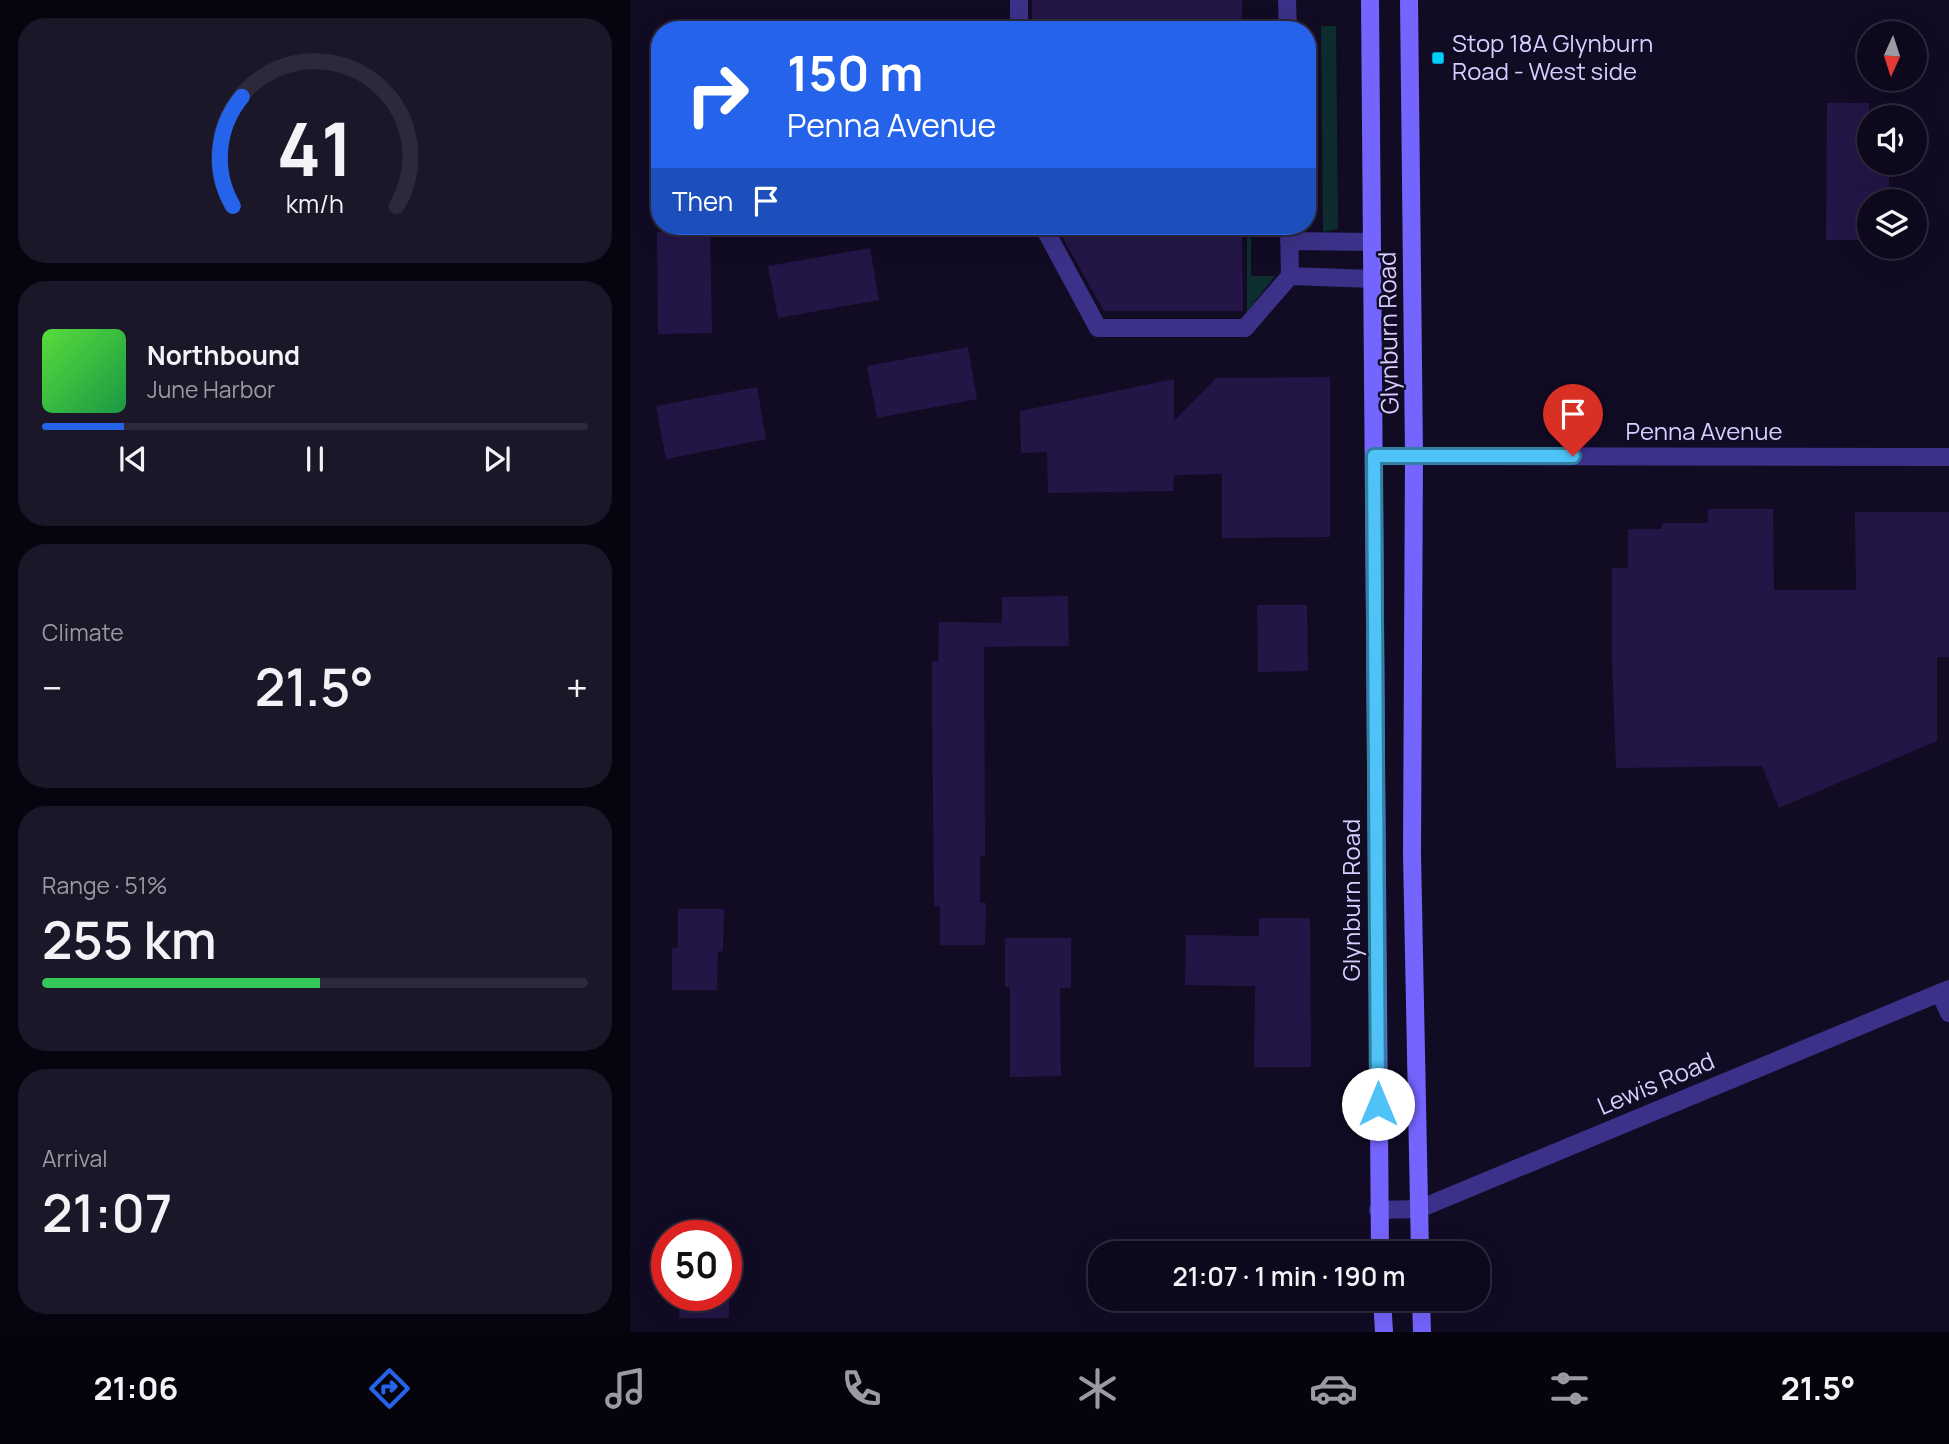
<!DOCTYPE html>
<meta charset="utf-8">
<style>
body{margin:0;font-family:Manrope,sans-serif;background:#1b1628;color:#f1f3f6;height:100vh;display:flex;flex-direction:column;font-size:26px;white-space:nowrap}
*{box-sizing:border-box;margin:0}
p{font-size:23px;color:#9a9aa3}
.icon{flex:none;width:38px;height:38px;fill:none;stroke:currentColor;stroke-width:2;stroke-linecap:round;stroke-linejoin:round}
.map{position:relative;flex:1;overflow:hidden}
.drawer{display:flex;flex-direction:column;gap:18px;padding:18px;background:#07040f;width:630px}
.drawer>*{flex:none}
.guide{position:absolute;left:21px;top:21px;width:665px;height:214px;border-radius:28px;box-shadow:0 7px 28px #0002,0 0 0 2px #2d293a;background:#2563eb;color:#fff;overflow:hidden}
.needle{width:46px;rotate:183deg}
.buttons{position:absolute;left:1227px;top:21px;display:grid;gap:14px}
.buttons a{display:grid;place-items:center;width:70px;height:70px;border-radius:50%;background:#0d081b;box-shadow:0 7px 28px #0002,0 0 0 2px #2d293a;font-size:35px}
.speed{position:absolute;left:21px;top:1220px;display:flex;gap:14px;font-size:35px;font-weight:700;text-align:center}
.speed>*{display:grid;place-content:center;width:91px;height:91px;border-radius:50%;background:#0d081b;box-shadow:0 7px 28px #0002,0 0 0 2px #2d293a;line-height:1}
.speed .limit{border:10px solid #d22;background:#fff;color:#111}
.pin{position:absolute;display:grid;place-items:center;width:60px;height:60px;color:#fff;margin:-72px -30px;border-radius:50% 50% 50% 0;rotate:-45deg;box-shadow:0 0 7px #0007}
.pin .icon{rotate:45deg}
.me{position:absolute;width:77px;margin:-38px;rotate:0deg;stroke-linejoin:round;filter:drop-shadow(0 0 5px #0008)}
.turn{display:flex;align-items:center;gap:24px;height:147px;padding:0 21px;font-size:32px}
.turn .icon{width:91px;height:91px;stroke-width:2.5}
.turn b{display:block;font-size:49px;line-height:60px}
.then{display:flex;align-items:center;height:66px;padding:0 21px;background:#0003;gap:14px;font-size:26px}
.big{font-size:52px;font-weight:600;line-height:1.1}
.drawer .card{flex:1;display:flex;flex-direction:column;justify-content:center;gap:10px;min-width:0;padding:0 24px;border-radius:28px;background:#1b1628}
.drawer .dial{align-items:center;gap:0}
.dial svg{height:182px;overflow:visible;fill:none;stroke:#2d293a;stroke-width:7;stroke-linecap:round;text-anchor:middle}
.dial text{fill:#f1f3f6;stroke:none}
.song{display:flex;align-items:center;gap:21px}
.cover{width:84px;height:84px;border-radius:10px;background:linear-gradient(135deg,hsl(110 70% 55%),hsl(140 70% 35%))}
.played{height:7px;border-radius:4px;background:linear-gradient(90deg,#2563eb 15%,#2d293a 15%)}
.keys{display:flex;justify-content:space-around;direction:ltr}
.heat{display:flex;justify-content:space-between;align-items:center;font-size:38px;direction:ltr}
.charge{height:10px;border-radius:5px;background:linear-gradient(90deg,#34c759 51%,#2d293a 0)}
.trip{position:absolute;left:458px;top:1241px;width:402px;height:70px;border-radius:28px;background:#0d081b;box-shadow:0 7px 28px #0002,0 0 0 2px #2d293a;font-weight:600;line-height:70px;text-align:center}
.menu{display:flex;height:112px;justify-content:space-around;align-items:center;background:#05030b;color:#9a9aa3}
.menu .icon{width:49px;height:49px}
.menu .active{color:#2563eb}
.menu b{font-size:32px;color:#f1f3f6}
main{display:flex;flex:1;min-height:0}
.map>svg:first-child{display:block}
</style>
<main>
<section class="drawer">
<div class="card dial"><svg viewBox="0 0 100 80">
<path d="M14 69A42 42 0 1 1 86 69"/>
<path d="M14 69A42 42 0 0 1 18 21" stroke="#2563eb"/>
<text x="50" y="56" font-size="32" font-weight="700">41</text>
<text x="50" y="72" font-size="11">km/h</text>
</svg></div>
<div class="card">
<div class="song"><i class="cover"></i><div><b>Northbound</b><p>June Harbor</p></div></div>
<div class="played"></div>
<div class="keys"><svg class="icon" aria-label="previous" viewBox="0 0 24 24"><path d="M18 5L8 12l10 7zM5 5v14"/></svg><svg class="icon" aria-label="pause" viewBox="0 0 24 24"><path d="M8 5v14M16 5v14"/></svg><svg class="icon" aria-label="next" viewBox="0 0 24 24"><path d="M6 5l10 7-10 7zM19 5v14"/></svg></div>
</div>
<div class="card"><p>Climate</p>
<div class="heat"><a>−</a><b class="big">21.5°</b><a>+</a></div>
</div>
<div class="card"><p>Range · 51%</p><b class="big">255 km</b><div class="charge"></div></div>
<div class="card"><p>Arrival</p><b class="big">21:07</b></div>
</section>
<div class="map">
<svg width="1319" height="1332" viewBox="0 0 1319 1332">
<rect width="100%" height="100%" fill="#110b24"/>
<path fill="#0e2d2e" d="M691,26H706L708,229L693,232Z
M617,226H621V276H645L617,312Z"/>
<path fill="#231647" d="M402,0H612V30H402Z
M1197,103H1239V163H1259V201H1239V240H1196Z
M426,226H612L613,311H474Z
M80,231L82,333L28,334L27,232Z
M240,248L249,300L148,318L138,266Z
M338,347L347,399L247,418L237,366Z
M700,377V537L592,538V474L544,475L543,491L418,493L417,452L391,453L390,411L544,379V421L586,378Z
M127,387L136,439L36,459L26,406Z
M1078,509H1143L1144,590H1226L1225,512H1319V657H1307V741L1149,808L1132,766L986,768L982,659V568H998V529H1031L1032,523H1078Z
M438,596L439,646L354,647L355,856H350V903H356L355,945H310V906H304L302,703V661L308,662L309,622L372,623V597Z
M627,605H677L678,671L628,672Z
M48,909H94L93,951L88,952L87,990H42V948H48Z
M629,918H680L681,1067H624L625,986L555,985L556,935L629,936Z
M375,938H441V988H430L431,1076L380,1077V987H375Z
M50,1295H99V1318H49Z"/>
<g fill="none" stroke-linecap="round" stroke-linejoin="round">
<path stroke="#3b3188" stroke-width="18" d="M389,0V30
M657,0L658,30
M413,226L468,328H615L660,276L659,226
M659,241L742,242
M660,276L742,279"/>
<path stroke="#3b3188" stroke-width="18" d="M744,456L1319,457
M1310,993L1319,1013
M748,1210L789,1209L1319,989"/>
<path stroke="#7565ff" stroke-width="18" d="M740,0L750,1253
M779,0L784,456L782,854L790,1253
M752,1298L754,1332
M791,1298L792,1332"/>
</g>
<g fill="none" stroke-linecap="round" stroke-linejoin="round">
<defs>
<path id="route" d="M748,1104L744,456H943"/>
</defs>
<use href="#route" stroke="#337fa1" stroke-width="18"/>
<use href="#route" stroke="#4fc3f7" stroke-width="12"/>
</g>
<rect fill="#00cef9" stroke="#110b24" stroke-width="2.5" x="801" y="51" width="14" height="14" rx="3.5"/>
<g text-anchor="middle" stroke-width="5" stroke-linejoin="round" paint-order="stroke">
<g font-size="24" fill="#d8ceff" stroke="#110b24" text-anchor="start">
<text x="822" y="52">Stop 18A Glynburn<tspan x="822" dy="28">Road - West side</tspan></text>
</g>
<g font-size="24" fill="#d8ceff" stroke="#110b24">
<text transform="translate(759 333) rotate(-91)" y="8">Glynburn Road</text>
<text x="1074" y="440">Penna Avenue</text>
<text transform="translate(722 900) rotate(-90)" y="8">Glynburn Road</text>
<text transform="translate(1026 1084) rotate(-23)" y="8">Lewis Road</text>
</g>
</g>
</svg>
<div class="buttons">
<a><svg class="needle" viewBox="-14 -14 28 28"><path d="M0-13l5 13h-10z" fill="#e53935"/><path d="M0 13l5-13h-10z" fill="#9a9aa3"/></svg></a>
<a><svg class="icon" aria-label="sound" viewBox="0 0 24 24"><path d="M4 9h4l5-4v14l-5-4H4zM17 9q2 3 0 6"/></svg></a>
<a><svg class="icon" aria-label="layers" viewBox="0 0 24 24"><path d="M12 4l9 5-9 5-9-5zM3 14l9 5 9-5"/></svg></a>
</div>
<div class="speed"><div class="limit">50</div></div>
<div class="pin" style="left:943px;top:456px;background:#d93025"><svg class="icon" aria-label="arrive" viewBox="0 0 24 24"><path d="M6 21V4h12l-3 4 3 4H6"/></svg></div>
<svg class="me" style="left:748px;top:1104px" viewBox="-20 -20 40 40"><circle r="19" fill="#fff"/><path d="M0-13L10 11 0 6-10 11z" fill="#4fc3f7"/></svg>
<div class="trip">21:07 · 1 min · 190 m</div>
<div class="guide">
<div class="turn"><svg class="icon" aria-label="right" viewBox="0 0 24 24"><path d="M7 20v-9h11M14 6l5 5-5 5"/></svg><div><b>150 m</b>Penna Avenue</div></div>
<div class="then">Then<svg class="icon" aria-label="arrive" viewBox="0 0 24 24"><path d="M6 21V4h12l-3 4 3 4H6"/></svg></div>
</div>
</div>
</main>
<nav class="menu">
<b>21:06</b>
<svg class="icon active" aria-label="directions" viewBox="0 0 24 24"><path d="M12 3l9 9-9 9-9-9zM9 14v-3h6M13 9l2 2-2 2"/></svg>
<svg class="icon" aria-label="music" viewBox="0 0 24 24"><path d="M9 18V5l10-2v13"/><circle cx="6" cy="18" r="3"/><circle cx="16" cy="16" r="3"/></svg>
<svg class="icon" aria-label="phone" viewBox="0 0 24 24"><path d="M5 4h4l2 5-3 2q2 4 5 5l2-3 5 2v4C11 20 4 13 5 4z"/></svg>
<svg class="icon" aria-label="climate" viewBox="0 0 24 24"><path d="M12 3v18M4 7l16 10M4 17L20 7"/></svg>
<svg class="icon" aria-label="car" viewBox="0 0 24 24"><path d="M5 17H2v-5l4-1 3-4h7l3 4 3 1v5h-3M9 17h6M6 11h13"/><circle cx="7" cy="17" r="2"/><circle cx="17" cy="17" r="2"/></svg>
<svg class="icon" aria-label="filters" viewBox="0 0 24 24"><path d="M4 7h16M4 17h16"/><circle cx="9" cy="7" r="2"/><circle cx="15" cy="17" r="2"/></svg>
<b>21.5°</b>
</nav>
